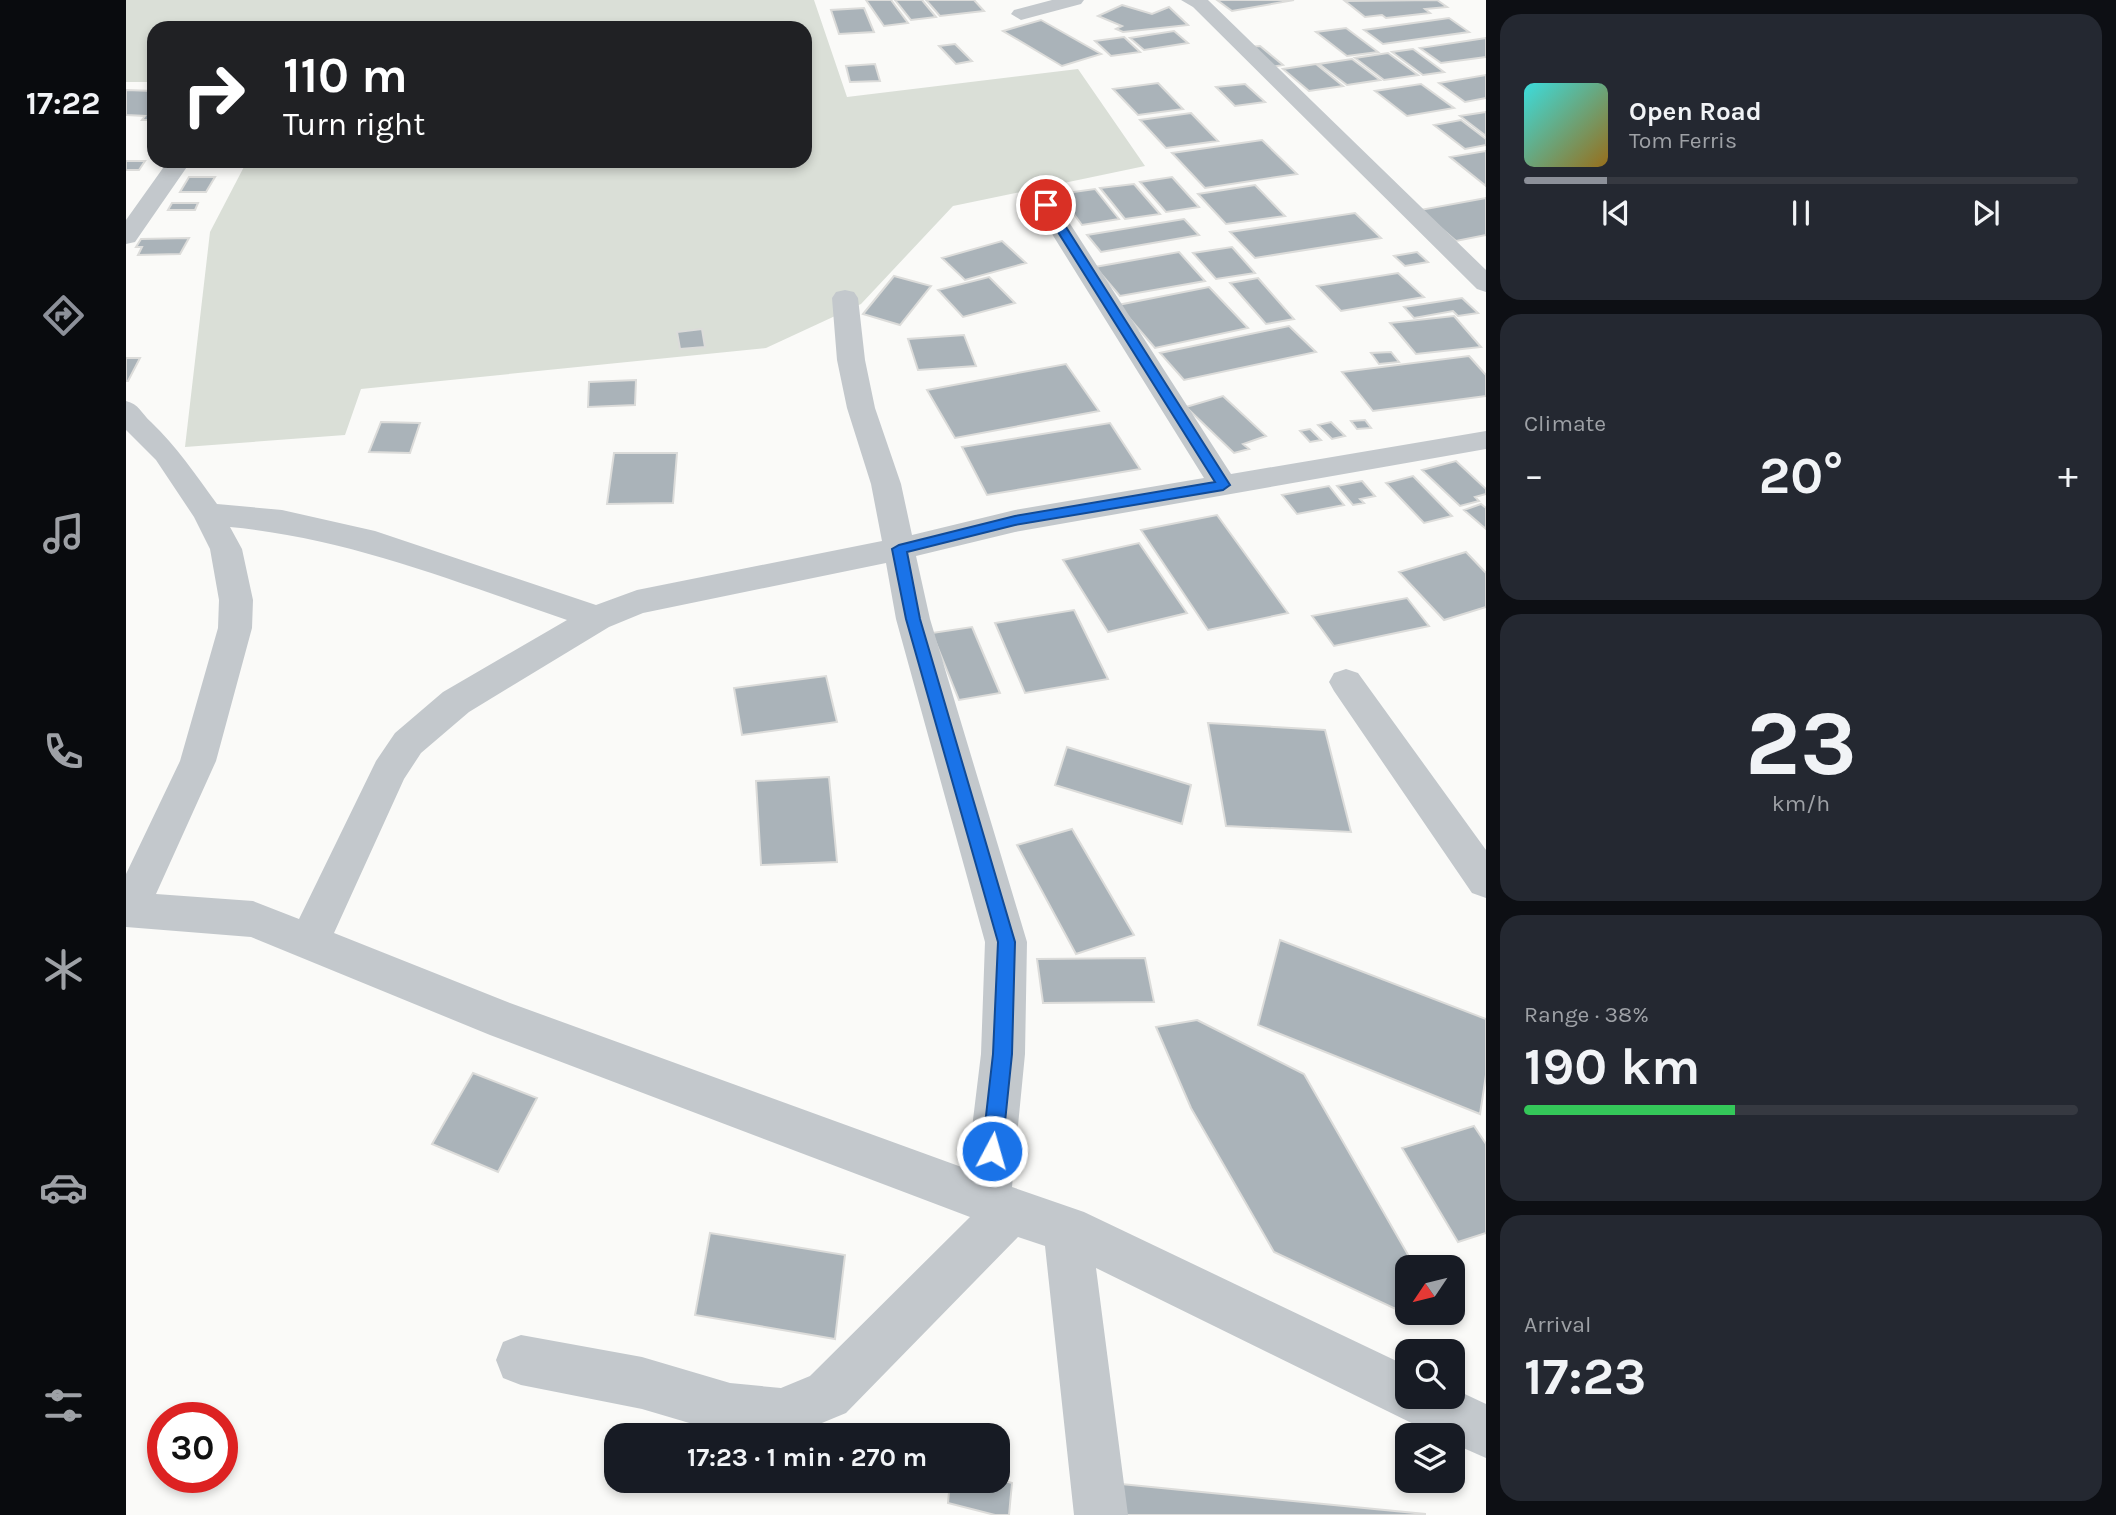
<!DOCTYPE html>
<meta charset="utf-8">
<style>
body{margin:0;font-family:Karla,sans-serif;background:#242831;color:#f1f3f6;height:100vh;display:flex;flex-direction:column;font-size:26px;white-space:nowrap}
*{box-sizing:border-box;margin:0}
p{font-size:23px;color:#9ea1a6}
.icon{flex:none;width:38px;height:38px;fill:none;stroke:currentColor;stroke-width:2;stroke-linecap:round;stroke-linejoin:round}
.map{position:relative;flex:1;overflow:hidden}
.side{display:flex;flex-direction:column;gap:14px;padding:14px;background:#0d0f14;width:630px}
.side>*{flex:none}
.hud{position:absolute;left:21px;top:21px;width:665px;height:147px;border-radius:21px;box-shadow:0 4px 10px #0003;background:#202124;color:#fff;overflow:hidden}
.needle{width:46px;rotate:235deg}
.controls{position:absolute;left:1269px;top:1255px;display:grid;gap:14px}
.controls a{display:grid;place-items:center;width:70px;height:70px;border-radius:14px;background:#171b24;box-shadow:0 4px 10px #0003;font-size:35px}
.speed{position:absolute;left:21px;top:1402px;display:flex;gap:14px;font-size:35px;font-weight:700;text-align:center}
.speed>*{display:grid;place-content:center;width:91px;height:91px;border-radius:50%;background:#171b24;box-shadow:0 4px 10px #0003;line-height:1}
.speed .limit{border:10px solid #d22;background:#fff;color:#111}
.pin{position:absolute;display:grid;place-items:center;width:60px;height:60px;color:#fff;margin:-30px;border:4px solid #fff;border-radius:50%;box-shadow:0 2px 7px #0007}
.me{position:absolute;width:77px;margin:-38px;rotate:6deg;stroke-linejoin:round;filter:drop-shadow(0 0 5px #0008)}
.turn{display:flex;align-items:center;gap:24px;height:147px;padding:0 21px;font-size:32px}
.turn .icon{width:91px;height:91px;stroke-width:2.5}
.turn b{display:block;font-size:49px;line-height:60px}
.big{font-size:52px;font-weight:700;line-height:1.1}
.side .widget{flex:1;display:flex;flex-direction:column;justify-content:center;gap:10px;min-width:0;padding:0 24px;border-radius:21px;background:#242831}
.side .dial{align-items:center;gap:0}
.dial b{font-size:91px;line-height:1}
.song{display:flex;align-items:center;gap:21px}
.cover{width:84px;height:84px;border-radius:10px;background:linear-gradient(135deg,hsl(180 70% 55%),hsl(40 70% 35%))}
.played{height:7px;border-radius:4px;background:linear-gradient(90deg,#8c9099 15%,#363941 15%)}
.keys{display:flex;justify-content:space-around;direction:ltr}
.heat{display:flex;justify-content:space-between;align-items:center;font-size:38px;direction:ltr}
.charge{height:10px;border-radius:5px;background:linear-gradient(90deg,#34c759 38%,#363941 0)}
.trip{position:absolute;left:478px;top:1423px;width:406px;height:70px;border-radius:21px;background:#171b24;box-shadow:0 4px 10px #0003;font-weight:700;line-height:70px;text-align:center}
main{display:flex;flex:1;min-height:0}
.tab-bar{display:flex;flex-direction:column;width:126px;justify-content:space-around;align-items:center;background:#090b0e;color:#9ea1a6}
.tab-bar .icon{width:49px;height:49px}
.tab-bar .on{color:#8c9099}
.tab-bar b{font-size:32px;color:#f1f3f6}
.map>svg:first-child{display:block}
</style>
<main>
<nav class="tab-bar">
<b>17:22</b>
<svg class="icon on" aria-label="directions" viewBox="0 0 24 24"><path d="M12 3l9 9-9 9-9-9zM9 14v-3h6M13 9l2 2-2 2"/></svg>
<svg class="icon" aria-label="music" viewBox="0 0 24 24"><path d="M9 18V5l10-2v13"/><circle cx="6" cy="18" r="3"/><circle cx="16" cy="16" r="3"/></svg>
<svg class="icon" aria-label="phone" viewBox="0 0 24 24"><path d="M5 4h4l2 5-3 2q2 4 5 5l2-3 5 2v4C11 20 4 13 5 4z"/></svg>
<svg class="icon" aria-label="climate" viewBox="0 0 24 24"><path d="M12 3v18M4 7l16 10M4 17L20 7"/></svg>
<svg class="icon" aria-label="car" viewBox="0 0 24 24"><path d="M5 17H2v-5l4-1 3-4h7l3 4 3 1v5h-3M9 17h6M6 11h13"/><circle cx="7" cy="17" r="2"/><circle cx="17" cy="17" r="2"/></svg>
<svg class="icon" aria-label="filters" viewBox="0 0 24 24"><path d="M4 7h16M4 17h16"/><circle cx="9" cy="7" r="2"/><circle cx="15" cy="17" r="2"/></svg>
</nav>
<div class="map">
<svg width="1360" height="1515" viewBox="0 0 1360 1515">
<rect width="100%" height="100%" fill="#fafaf8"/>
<path fill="#dadfd7" d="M0,0H688L721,97L952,69L1019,166L827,206L735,304L640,348L235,389L219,435L59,447L84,232L121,161H679V28H28V82H0Z"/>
<path fill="#aab3b9" stroke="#dcdcda" stroke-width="2" d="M740,0H765L782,23L758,26Z
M769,0H796L810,17L785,20Z
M800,0H848L858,11L814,16Z
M1091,0H1168L1106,11Z
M1311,0L1321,7L1299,9L1304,13L1260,18L1256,15L1239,17L1219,1Z
M996,5L1026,14L1043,7L1062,25L997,32L990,29L996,26L972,16Z
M738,8L748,32L713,34L705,10Z
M1323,18L1343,32L1257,44L1238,30Z
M915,20L975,54L936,66L877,31Z
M1220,28L1252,52L1221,56L1190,32Z
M1048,31L1062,43L1018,50L1004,38Z
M998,37L1014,52L985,56L969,41Z
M1360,38V57L1315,63L1294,48Z
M829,44L846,61L830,64L813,46Z
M1134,46L1157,65L1146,67L1123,47Z
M1287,49L1318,72L1297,75L1266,52Z
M1262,53L1292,75L1258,80L1229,58Z
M1226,59L1254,80L1221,85L1193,64Z
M749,64L754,81L724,82L720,66Z
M1190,64L1217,86L1183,91L1157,69Z
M1360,75V98L1339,102L1313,83Z
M1032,83L1057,109L1012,115L987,89Z
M1119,84L1139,102L1109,106L1090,87Z
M1295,84L1328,108L1281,116L1249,91Z
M0,90L28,91V120H16L19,116L0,115Z
M1360,112V136L1334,116Z
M1065,113L1092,141L1040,148L1014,120Z
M1335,120L1360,139V145L1339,149L1308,125Z
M1136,140L1171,174L1079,188L1046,153Z
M1360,151V186L1324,157Z
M0,161H19L13,170H0Z
M63,177H89L80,192H54Z
M1046,177L1073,207L1040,212L1014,182Z
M1008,184L1034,214L999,219L974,188Z
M1129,185L1159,216L1100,224L1072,194Z
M969,189L993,219L956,225L933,194Z
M1360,198V235L1330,241L1294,210Z
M46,203H72L69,210H42Z
M1229,213L1255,238L1129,258L1104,232Z
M1058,219L1073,235L975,252L961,235Z
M63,238L54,254L12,255L16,247H10L15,239Z
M876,241L900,263L839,280L816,258Z
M1106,247L1129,273L1090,279L1067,253Z
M1053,252L1079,281L994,296L969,267Z
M1291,252L1302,262L1279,266L1268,256Z
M1272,273L1298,297L1215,311L1191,286Z
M768,276L805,286L774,325L737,314Z
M863,277L889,303L837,317L812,290Z
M1132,278L1168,319L1140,324L1104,283Z
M1083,287L1122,328L1029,348L992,305Z
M1336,298L1352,313L1332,316L1327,311L1288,318L1278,307Z
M1328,316L1355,347L1290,354L1264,323Z
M1163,326L1190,352L1058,380L1034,353Z
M576,329L579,347L554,349L551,332Z
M838,335L850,366L792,370L782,339Z
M1265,352L1273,362L1253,364L1245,353Z
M1343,356L1360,375V396L1247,411L1216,372Z
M0,358H14L2,381H0Z
M940,364L973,411L829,438L801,390Z
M510,380L509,405L462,407L463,382Z
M1097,396L1140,436L1117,444L1123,449L1108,453L1060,407Z
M1239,420L1245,428L1231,429L1225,421Z
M255,422L294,423L284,453L243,452Z
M1205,422L1219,436L1206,439L1192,425Z
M984,423L1014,469L861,495L836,447Z
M1184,429L1195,440L1184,442L1174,431Z
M488,453H551L547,503L481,504Z
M1330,461L1360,489V494L1349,497L1353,501L1334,506L1296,470Z
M1287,476L1326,516L1298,523L1260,483Z
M1236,481L1249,496L1234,499L1238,503L1227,505L1211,486Z
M1203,486L1218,505L1171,514L1156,495Z
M1355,504L1360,508V529L1338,510Z
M1091,515L1162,613L1082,630L1015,530Z
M1013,543L1061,613L982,632L937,560Z
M1340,552L1360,573V607L1318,620L1273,572Z
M1281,598L1303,626L1208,646L1186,616Z
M948,610L982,679L899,693L869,623Z
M846,627L874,693L833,700L806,633Z
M700,676L711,722L616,735L608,688Z
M1082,723L1199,730L1225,832L1100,826Z
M941,747L1065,785L1056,824L929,785Z
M703,777L711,862L635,865L630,781Z
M946,829L1008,935L950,954L891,845Z
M1154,940L1360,1019V1075L1354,1114L1132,1025Z
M1019,958L1028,1002L917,1003L911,959Z
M1071,1020L1178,1074L1289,1267H1281V1309L1274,1311L1148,1252L1065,1108L1030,1027Z
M347,1073L411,1098L372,1172L306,1144Z
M1348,1126L1360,1144V1233L1332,1242L1276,1148Z
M584,1233L719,1255L709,1339L569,1315Z
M872,1479L886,1483L883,1515H869L822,1503L824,1480Z
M995,1484L1299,1514V1515H997Z"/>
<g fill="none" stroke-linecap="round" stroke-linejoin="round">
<path fill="#c3c8cc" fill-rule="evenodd" d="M926,0H958L955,4L895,20L885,14L888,10Z
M1055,0H1082L1360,270V292L1351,289L1067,7Z
M42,161H65L9,242L0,244V220Z
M920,198L928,200L932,205L1105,474L1360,431V449L889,532L790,556L804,619L901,942L899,1054L886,1187L958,1212L1281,1366V1396H1326V1388L1360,1404V1458L1326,1443V1435H1310L970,1268L1002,1515H948L919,1246L892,1237L720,1413L667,1435H604L516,1409L395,1385L377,1378L370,1360L377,1342L395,1335L516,1357L604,1383L655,1388L684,1376L844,1217L364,1035L125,937L0,927V874L54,761L92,628L93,600L84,549L68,517L30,460L0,430V401C13,404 15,413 25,422C51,447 70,475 91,504L156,510L249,531L470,605L511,590L756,541L745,484L721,408L711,360L706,298L710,292L719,290L728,292L732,298L739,360L749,408L775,484L786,535L889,510L1078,478L908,205L912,200ZM104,527C222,538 330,582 441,620L317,692L269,733L250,761L173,919L127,901L30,894L90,761L126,628L127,600L116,549ZM760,563L770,619L859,942L855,1054L841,1169L384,1003L208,933L278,779L295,753L343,712L483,627L517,613Z
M1220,669L1232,673L1360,850V898L1346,893L1208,691L1203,682L1208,673Z"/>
</g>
<path fill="#1a73e8" stroke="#114b97" stroke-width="2" d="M920,202L926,205L1104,485L1097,490L889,525L781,552L794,619L889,942L886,1054L876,1151L873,1158L866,1161L859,1158L856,1151L867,1054L872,942L780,619L766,549L773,545L889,516L1089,482L915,205Z"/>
</svg>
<div class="controls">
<a><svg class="needle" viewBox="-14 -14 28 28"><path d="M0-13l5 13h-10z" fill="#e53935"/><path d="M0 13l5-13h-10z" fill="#9ea1a6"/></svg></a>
<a><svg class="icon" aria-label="search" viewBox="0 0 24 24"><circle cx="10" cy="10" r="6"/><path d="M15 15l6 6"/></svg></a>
<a><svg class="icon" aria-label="layers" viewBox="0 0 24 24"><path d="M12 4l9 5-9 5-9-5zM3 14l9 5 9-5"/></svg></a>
</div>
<div class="speed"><div class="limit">30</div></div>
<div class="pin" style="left:920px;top:205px;background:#d93025"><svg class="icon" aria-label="arrive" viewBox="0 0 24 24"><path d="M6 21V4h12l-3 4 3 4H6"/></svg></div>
<svg class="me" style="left:866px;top:1151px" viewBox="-20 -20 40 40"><circle r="17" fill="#1a73e8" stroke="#fff" stroke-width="3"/><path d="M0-11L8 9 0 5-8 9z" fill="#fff"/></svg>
<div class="trip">17:23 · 1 min · 270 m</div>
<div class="hud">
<div class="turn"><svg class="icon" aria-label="right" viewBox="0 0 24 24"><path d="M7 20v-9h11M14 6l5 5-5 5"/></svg><div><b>110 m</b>Turn right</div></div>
</div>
</div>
<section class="side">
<div class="widget">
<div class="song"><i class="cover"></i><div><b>Open Road</b><p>Tom Ferris</p></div></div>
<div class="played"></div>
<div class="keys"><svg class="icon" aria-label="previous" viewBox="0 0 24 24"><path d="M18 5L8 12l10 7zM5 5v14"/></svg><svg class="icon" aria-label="pause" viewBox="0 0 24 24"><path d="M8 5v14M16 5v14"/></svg><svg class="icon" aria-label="next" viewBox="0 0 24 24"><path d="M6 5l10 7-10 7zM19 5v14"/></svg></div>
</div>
<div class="widget"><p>Climate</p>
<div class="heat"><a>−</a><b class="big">20°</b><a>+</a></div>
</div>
<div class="widget dial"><b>23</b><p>km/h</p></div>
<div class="widget"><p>Range · 38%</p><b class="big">190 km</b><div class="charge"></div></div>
<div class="widget"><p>Arrival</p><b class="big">17:23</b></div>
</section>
</main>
